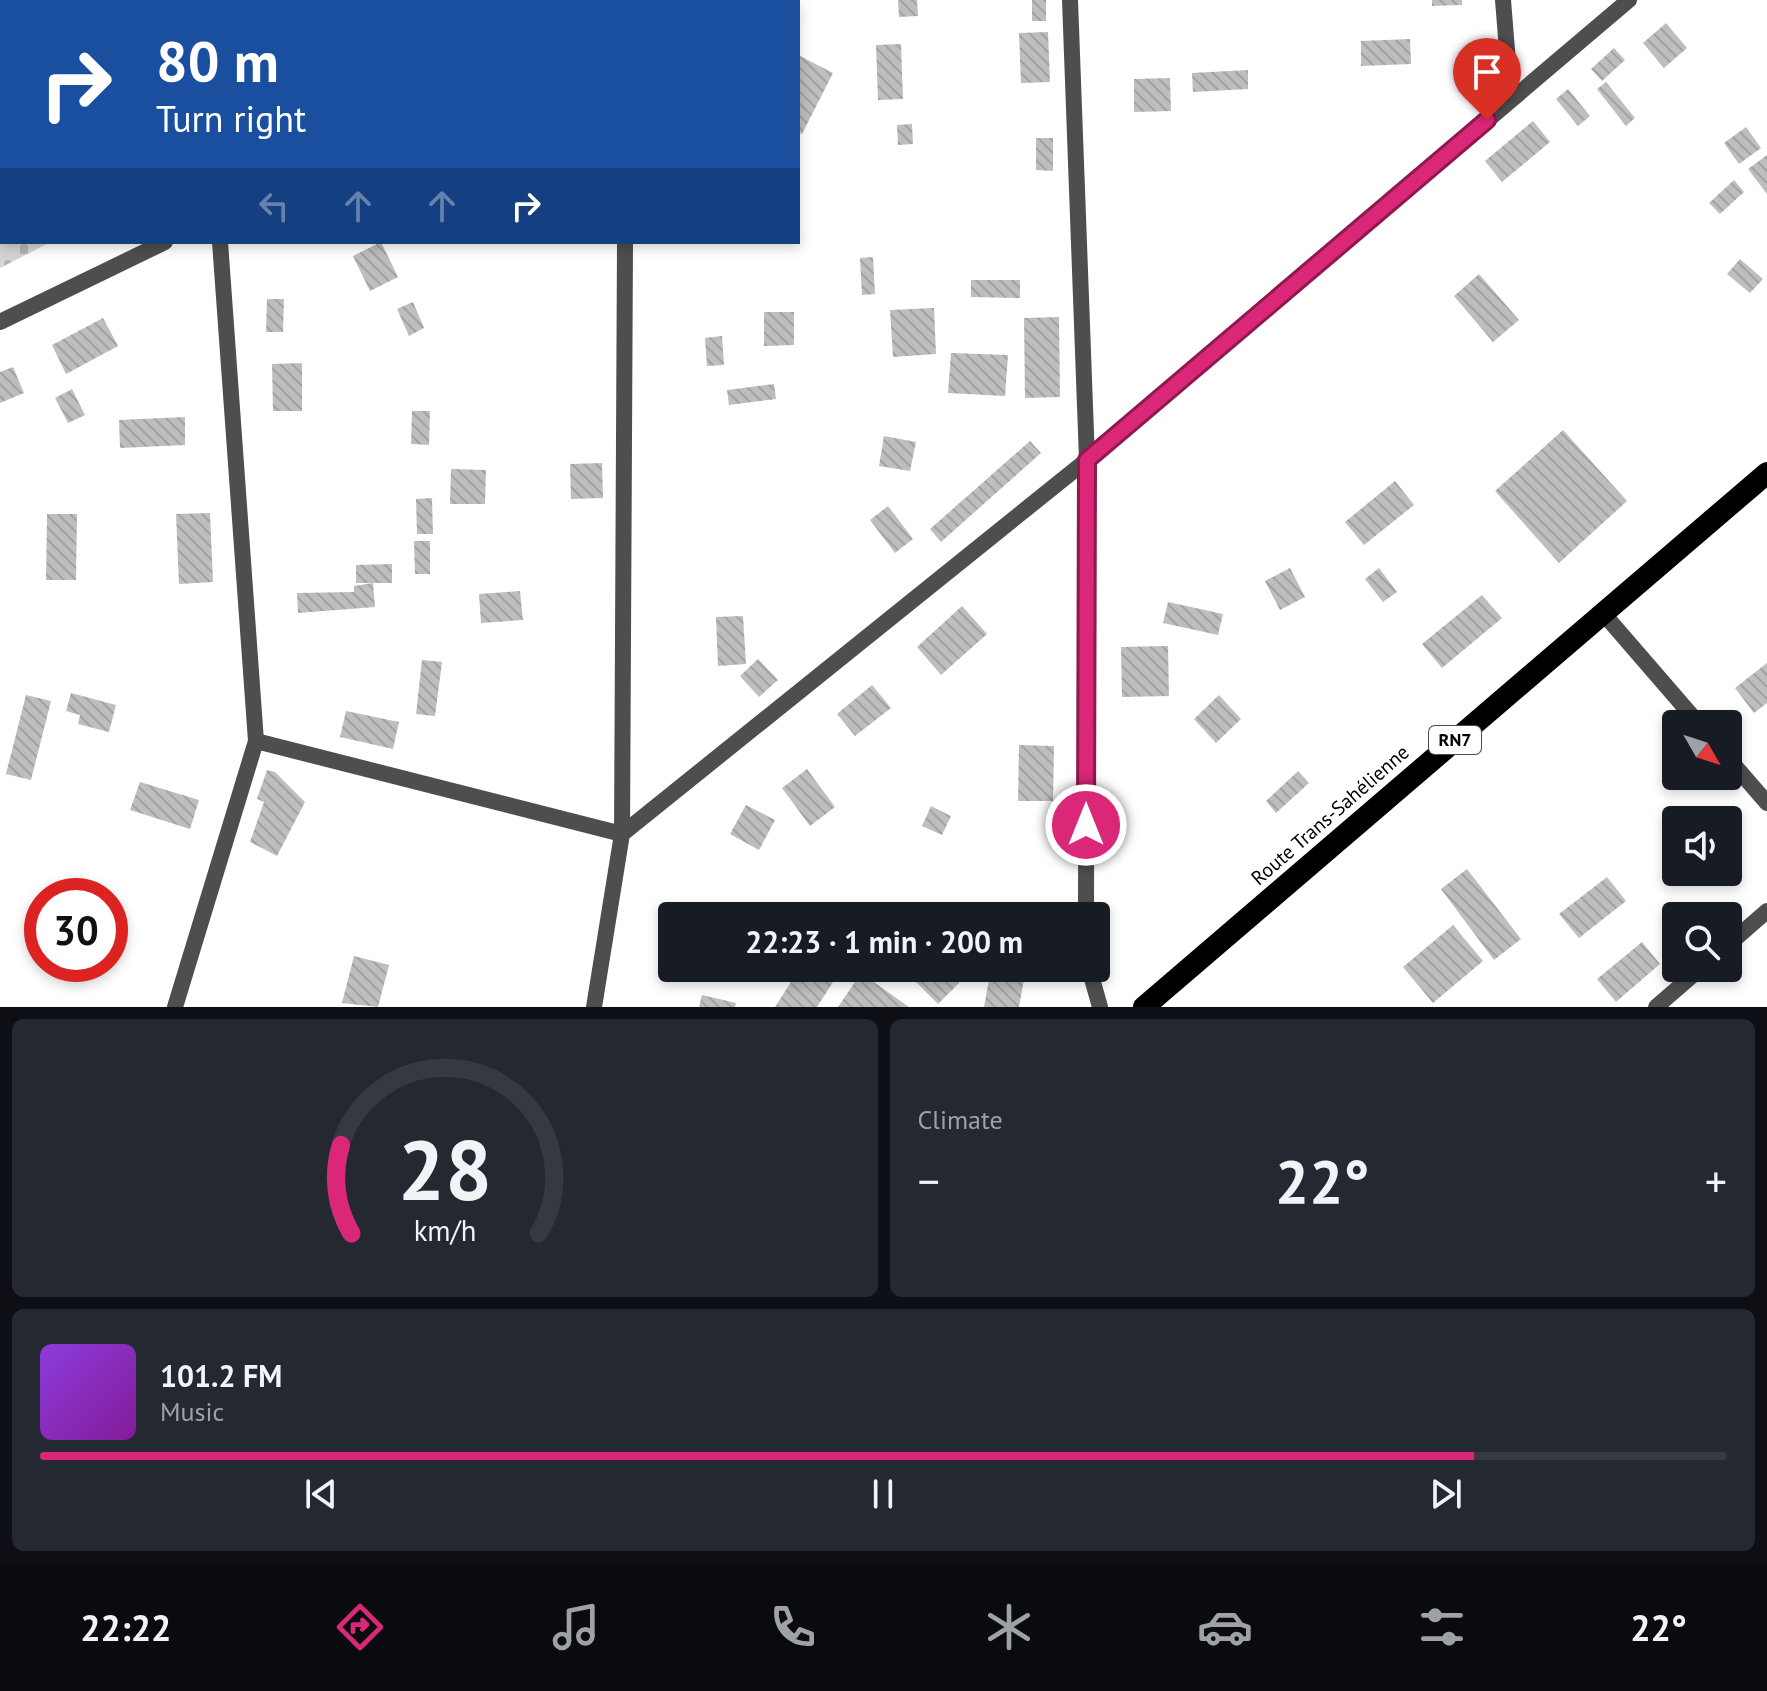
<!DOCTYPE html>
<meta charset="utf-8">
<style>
body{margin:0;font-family:"PT Sans",sans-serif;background:#242831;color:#f1f3f6;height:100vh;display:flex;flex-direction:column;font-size:30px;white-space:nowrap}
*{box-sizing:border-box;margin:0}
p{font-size:26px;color:#9ea1a6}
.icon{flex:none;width:44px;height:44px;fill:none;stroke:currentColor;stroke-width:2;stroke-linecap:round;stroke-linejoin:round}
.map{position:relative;height:1007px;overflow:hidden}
.panel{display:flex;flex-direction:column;gap:12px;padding:12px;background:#0d0f14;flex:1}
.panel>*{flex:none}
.guide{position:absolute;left:0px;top:0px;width:800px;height:244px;box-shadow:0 4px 12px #0003;background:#1a4fa0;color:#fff;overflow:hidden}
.needle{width:52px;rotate:129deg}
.controls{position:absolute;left:1662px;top:710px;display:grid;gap:16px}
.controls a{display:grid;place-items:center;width:80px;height:80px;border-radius:8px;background:#171b24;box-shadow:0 4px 12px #0003;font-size:40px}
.speed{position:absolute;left:24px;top:878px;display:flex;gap:16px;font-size:40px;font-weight:700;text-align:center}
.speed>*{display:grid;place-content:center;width:104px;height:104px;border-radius:50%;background:#171b24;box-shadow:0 4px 12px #0003;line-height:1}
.speed .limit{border:12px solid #d22;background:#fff;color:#111}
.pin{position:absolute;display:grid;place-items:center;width:68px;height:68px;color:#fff;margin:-82px -34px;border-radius:50% 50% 50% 0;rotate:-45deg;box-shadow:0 0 8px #0007}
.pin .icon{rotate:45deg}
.me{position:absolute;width:88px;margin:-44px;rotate:0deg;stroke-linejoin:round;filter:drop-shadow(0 0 6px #0008)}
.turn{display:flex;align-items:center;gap:28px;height:168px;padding:0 24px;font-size:36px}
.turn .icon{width:104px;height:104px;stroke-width:2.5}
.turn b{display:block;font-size:56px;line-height:68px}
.lanes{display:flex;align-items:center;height:76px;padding:0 24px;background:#0003;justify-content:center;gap:40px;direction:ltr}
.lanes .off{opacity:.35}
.big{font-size:60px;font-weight:700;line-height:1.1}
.panel .card{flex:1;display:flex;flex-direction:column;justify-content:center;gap:12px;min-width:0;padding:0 28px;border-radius:12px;background:#242831}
.panel .dial{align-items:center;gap:0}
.dial svg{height:208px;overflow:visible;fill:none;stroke:#363941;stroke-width:7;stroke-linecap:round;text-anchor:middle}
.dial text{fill:#f1f3f6;stroke:none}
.song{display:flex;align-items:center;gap:24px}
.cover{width:96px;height:96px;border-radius:12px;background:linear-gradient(135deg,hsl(270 70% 55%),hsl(290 70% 35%))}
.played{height:8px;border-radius:4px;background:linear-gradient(90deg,#db2777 85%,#363941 85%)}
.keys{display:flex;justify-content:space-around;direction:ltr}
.heat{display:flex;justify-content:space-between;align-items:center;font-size:44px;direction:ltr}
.panel .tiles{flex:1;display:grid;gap:12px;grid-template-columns:1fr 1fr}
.card:last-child{grid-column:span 2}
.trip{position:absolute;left:658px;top:902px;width:452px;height:80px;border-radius:8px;background:#171b24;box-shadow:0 4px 12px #0003;font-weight:700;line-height:80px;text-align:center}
.menu{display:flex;height:128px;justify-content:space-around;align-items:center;background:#090b0e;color:#9ea1a6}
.menu .icon{width:56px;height:56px}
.menu .on{color:#db2777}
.menu b{font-size:36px;color:#f1f3f6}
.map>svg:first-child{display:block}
</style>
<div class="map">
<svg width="1767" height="1007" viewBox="0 0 1767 1007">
<defs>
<pattern id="cemetery-stones" width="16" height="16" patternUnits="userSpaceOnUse" patternTransform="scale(2)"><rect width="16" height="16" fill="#d5d5d5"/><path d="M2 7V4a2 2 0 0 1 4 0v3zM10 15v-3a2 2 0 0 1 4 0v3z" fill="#b5b5b5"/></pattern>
<pattern id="building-back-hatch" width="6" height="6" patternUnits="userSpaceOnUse" patternTransform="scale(2)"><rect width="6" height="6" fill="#bebebe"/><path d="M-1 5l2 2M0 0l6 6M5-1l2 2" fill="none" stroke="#a2a2a2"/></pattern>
</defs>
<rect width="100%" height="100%" fill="#fff"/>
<path fill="url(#cemetery-stones)" d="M0,0L150,2H2V242H51L0,268Z"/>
<path fill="url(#building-back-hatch)" d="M898,0H917L918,16L899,17Z
M1032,0H1046V21H1032Z
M1432,0H1462V5L1432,6Z
M1666,23L1687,48L1664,68L1643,43Z
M1048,32L1050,82L1021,83L1019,33Z
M1410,39L1411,64L1361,66V41Z
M901,44L903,99L878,100L876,45Z
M1614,48L1625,60L1602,81L1591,69Z
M798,55L833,73L802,134L798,132Z
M1248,70V89L1193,92L1192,73Z
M1170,78L1171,111L1134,112V79Z
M1606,82L1635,118L1626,126L1597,89Z
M1568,89L1590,116L1578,126L1556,99Z
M1533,121L1550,142L1502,182L1485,161Z
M912,124L913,144L898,145L897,125Z
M1746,127L1761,148L1739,164L1724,143Z
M1036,138H1053V171L1036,170Z
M1767,155V194L1748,169Z
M1734,180L1744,192L1720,214L1709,203Z
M381,242L398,277L370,291L353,256Z
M873,257L875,294L862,295L860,258Z
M1740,259L1763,279L1750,293L1727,274Z
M1479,274L1519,320L1493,342L1454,296Z
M971,280H1020V298L971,297Z
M267,299H284L283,332H266Z
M413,302L424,328L409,336L397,309Z
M934,308L936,354L893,357L890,310Z
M764,312H794V345L764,346Z
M1059,317L1060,397L1025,398L1024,318Z
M103,318L118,346L66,374L52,345Z
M722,336L724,365L707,366L705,338Z
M951,353L1008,355L1005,396L948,393Z
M302,363V411H273L272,364Z
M13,367L24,393L0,403V372Z
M774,384L776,399L729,405L727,390Z
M72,389L85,415L68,423L55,398Z
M412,411H430L429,445L411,444Z
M185,417V445L120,448L119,420Z
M1563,430L1627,501L1559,563L1495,491Z
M884,436L916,442L910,471L879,466Z
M1030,441L1041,453L941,542L930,529Z
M602,463L603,498L571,499L570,464Z
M451,469L486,470L485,504H450Z
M1395,481L1414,505L1364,545L1345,522Z
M432,498L433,534H417L416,499Z
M888,506L913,539L895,553L870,520Z
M210,513L213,582L179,584L176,514Z
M47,514H77L76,580H46Z
M414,541H430V574H415Z
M392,564V583H356V565Z
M1290,568L1305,597L1280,610L1265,581Z
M1379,568L1397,592L1383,602L1365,579Z
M373,583L375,607L298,613L297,593L354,592V586Z
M520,591L523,620L481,623L479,594Z
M1482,595L1502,618L1442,668L1422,644Z
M1168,602L1223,614L1218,635L1163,623Z
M962,606L987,634L941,675L917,647Z
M743,616L746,664L718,666L716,617Z
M1168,646L1169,696L1122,697L1121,647Z
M758,659L778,680L759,697L740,676Z
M422,660L442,662L435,716L416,714Z
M1767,663V703L1754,713L1735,688Z
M872,685L891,708L855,736L837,714Z
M71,693L116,705L109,732L78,724L80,715L66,711Z
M26,695L51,701L31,780L6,774Z
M1219,695L1241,719L1216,743L1194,719Z
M346,711L399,722L393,749L340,737Z
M1019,745L1054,746L1053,801H1018Z
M807,769L835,807L810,826L782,788Z
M267,770L275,772L305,802L277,856L250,842L264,802L257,799Z
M1298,771L1309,783L1276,813L1266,801Z
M140,782L199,800L190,829L130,810Z
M746,805L775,820L759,850L730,834Z
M931,806L951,816L942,835L922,826Z
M1467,869L1521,939L1494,960L1441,889Z
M1607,877L1626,901L1579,938L1559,914Z
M1453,925L1483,961L1433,1003L1403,967Z
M1642,942L1660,964L1616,1002L1597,979Z
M354,956L389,965L378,1007L342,1003Z
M800,968H810L833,982L817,1007H775Z
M902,968H944L959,983L938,1004Z
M991,968H1026L1019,1007H984Z
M861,973L909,1007H838Z
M702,995L736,1003L735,1007H699Z"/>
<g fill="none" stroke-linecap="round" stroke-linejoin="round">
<path stroke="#4e4e4e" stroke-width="16" d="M167,0V2
M1070,0L1087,460L1086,916
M1503,0L1511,100
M1603,613L1699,724
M256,741L622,834L1087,460L1629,0
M1728,758L1767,803
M1728,945L1767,911
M1089,968L1100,1007
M175,1007L256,741L220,242
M594,1007L622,834L625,242
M1656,1007L1701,968"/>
<path stroke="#4e4e4e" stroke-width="16" d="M614,2L618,0
M0,322L165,242"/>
<path stroke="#000" stroke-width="22" d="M1144,1007L1767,473"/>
</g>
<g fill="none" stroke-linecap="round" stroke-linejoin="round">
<defs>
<path id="route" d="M1086,825L1087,460L1487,120"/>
</defs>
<use href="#route" stroke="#8e194d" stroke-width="20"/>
<use href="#route" stroke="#db2777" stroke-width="14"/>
</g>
<g text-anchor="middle" stroke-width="8" stroke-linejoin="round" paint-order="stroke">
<rect fill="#fff" stroke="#4c4c4c" stroke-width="2" x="1429" y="726" width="52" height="28" rx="6"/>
<g font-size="18" font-weight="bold" fill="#000">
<text x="1455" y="746">RN7</text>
</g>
<g font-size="20" fill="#000" stroke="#fff">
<text transform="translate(1330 815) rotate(-41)" y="7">Route Trans-Sahélienne</text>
</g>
</g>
</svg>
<div class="controls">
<a><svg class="needle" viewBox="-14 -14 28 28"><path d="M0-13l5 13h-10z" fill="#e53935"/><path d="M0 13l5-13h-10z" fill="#9ea1a6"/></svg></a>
<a><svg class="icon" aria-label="sound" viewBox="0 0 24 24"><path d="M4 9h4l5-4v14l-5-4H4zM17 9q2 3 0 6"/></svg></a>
<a><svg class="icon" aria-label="search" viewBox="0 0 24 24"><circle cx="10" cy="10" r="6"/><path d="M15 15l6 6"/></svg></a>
</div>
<div class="speed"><div class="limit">30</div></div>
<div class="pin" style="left:1487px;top:120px;background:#d93025"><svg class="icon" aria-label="arrive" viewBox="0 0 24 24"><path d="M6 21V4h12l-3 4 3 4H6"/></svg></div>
<svg class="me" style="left:1086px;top:825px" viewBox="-20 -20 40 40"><circle r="17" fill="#db2777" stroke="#fff" stroke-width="3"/><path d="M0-11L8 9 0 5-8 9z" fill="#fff"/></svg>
<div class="trip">22:23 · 1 min · 200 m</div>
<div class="guide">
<div class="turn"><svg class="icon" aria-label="right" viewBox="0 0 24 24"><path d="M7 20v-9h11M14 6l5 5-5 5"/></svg><div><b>80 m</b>Turn right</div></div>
<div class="lanes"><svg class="icon off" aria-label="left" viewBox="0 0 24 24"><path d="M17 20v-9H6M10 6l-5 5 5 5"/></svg><svg class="icon off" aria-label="ahead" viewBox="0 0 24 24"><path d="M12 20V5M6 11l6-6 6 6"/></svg><svg class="icon off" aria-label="ahead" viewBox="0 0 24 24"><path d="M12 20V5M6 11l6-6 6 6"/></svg><svg class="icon" aria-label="right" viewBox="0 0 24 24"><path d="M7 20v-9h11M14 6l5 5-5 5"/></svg></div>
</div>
</div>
<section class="panel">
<div class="tiles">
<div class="card dial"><svg viewBox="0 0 100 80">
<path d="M14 69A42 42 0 1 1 86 69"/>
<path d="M14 69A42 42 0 0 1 10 35" stroke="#db2777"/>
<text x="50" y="56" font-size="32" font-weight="700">28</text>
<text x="50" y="72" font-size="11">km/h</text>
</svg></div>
<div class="card"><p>Climate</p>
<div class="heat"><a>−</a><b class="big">22°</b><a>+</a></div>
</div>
<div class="card">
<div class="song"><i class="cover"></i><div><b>101.2 FM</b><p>Music</p></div></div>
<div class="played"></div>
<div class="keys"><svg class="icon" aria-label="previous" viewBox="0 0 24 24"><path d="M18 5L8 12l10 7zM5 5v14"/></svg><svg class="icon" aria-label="pause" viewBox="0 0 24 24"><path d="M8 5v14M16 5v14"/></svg><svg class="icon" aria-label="next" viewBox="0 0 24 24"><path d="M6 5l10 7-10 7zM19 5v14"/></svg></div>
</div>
</div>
</section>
<nav class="menu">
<b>22:22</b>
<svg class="icon on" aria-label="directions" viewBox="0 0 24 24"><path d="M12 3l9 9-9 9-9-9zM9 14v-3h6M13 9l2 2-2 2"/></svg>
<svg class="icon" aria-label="music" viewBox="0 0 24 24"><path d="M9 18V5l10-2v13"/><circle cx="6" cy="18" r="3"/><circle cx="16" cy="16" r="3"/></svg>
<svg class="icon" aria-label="phone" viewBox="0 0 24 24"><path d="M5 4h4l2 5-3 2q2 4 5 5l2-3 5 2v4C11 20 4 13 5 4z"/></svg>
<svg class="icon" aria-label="climate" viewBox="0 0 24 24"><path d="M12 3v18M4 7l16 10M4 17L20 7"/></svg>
<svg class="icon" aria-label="car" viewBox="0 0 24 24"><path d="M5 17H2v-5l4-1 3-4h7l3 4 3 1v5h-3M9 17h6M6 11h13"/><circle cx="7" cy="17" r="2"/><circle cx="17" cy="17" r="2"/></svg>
<svg class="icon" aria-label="filters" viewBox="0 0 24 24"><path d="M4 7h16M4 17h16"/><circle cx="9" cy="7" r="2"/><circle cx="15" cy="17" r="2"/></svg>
<b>22°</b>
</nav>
